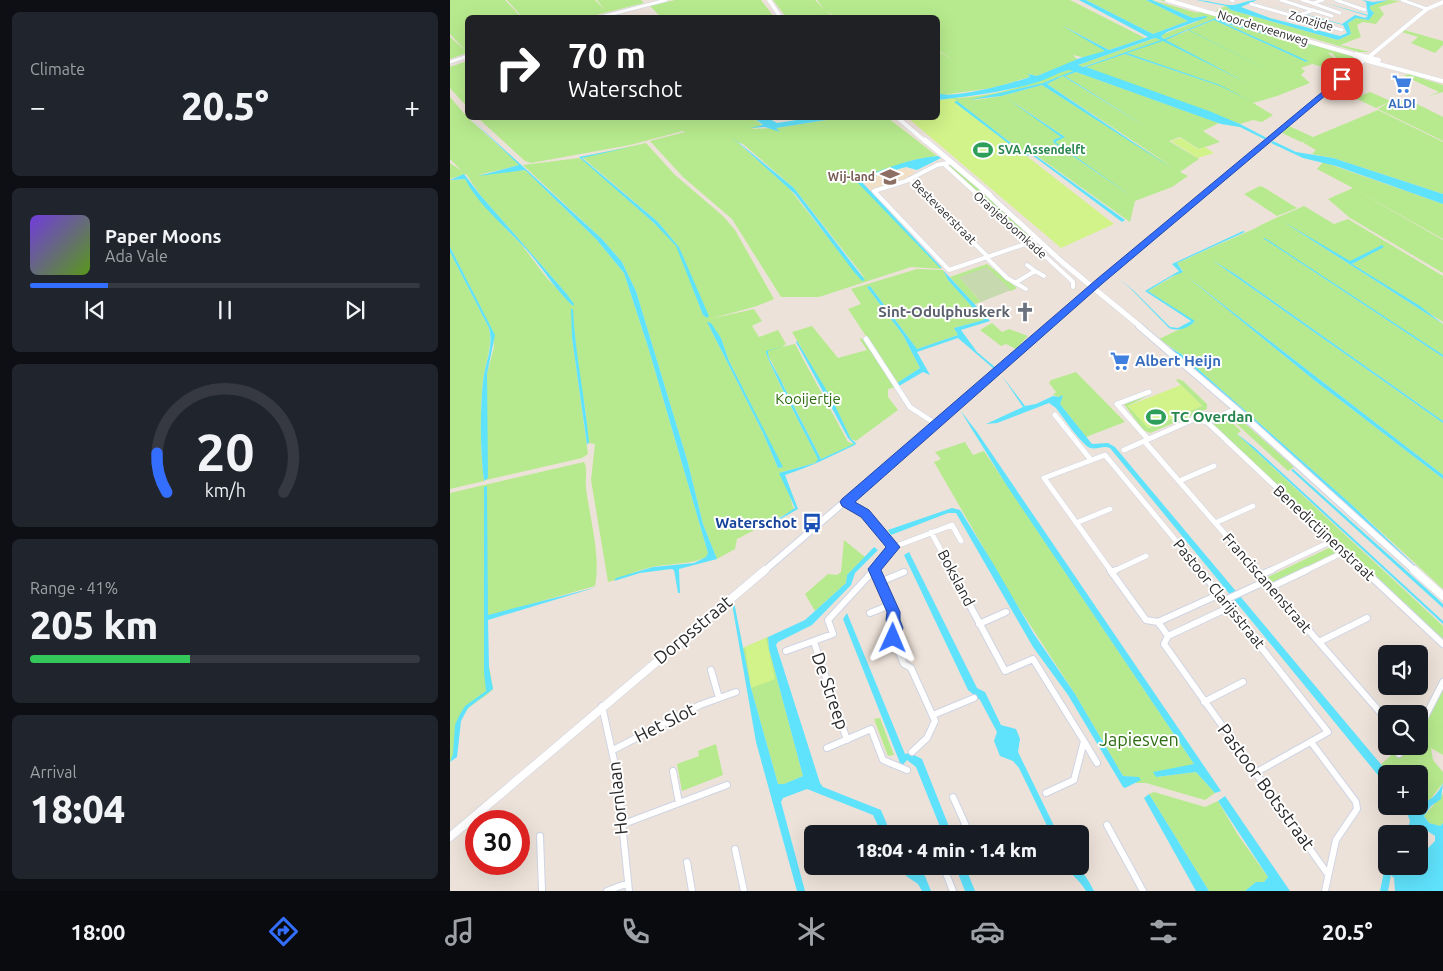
<!DOCTYPE html>
<meta charset="utf-8">
<style>
body{margin:0;font-family:Ubuntu,sans-serif;background:#20242c;color:#f1f3f6;height:100vh;display:flex;flex-direction:column;font-size:19px;white-space:nowrap}
*{box-sizing:border-box;margin:0}
p{font-size:16px;color:#9ea1a6}
.icon{flex:none;width:28px;height:28px;fill:none;stroke:currentColor;stroke-width:2;stroke-linecap:round;stroke-linejoin:round}
.map{position:relative;flex:1;overflow:hidden}
.details{display:flex;flex-direction:column;gap:12px;padding:12px;background:#0d0f14;width:450px}
.details>*{flex:none}
.hud{position:absolute;left:15px;top:15px;width:475px;height:105px;border-radius:8px;box-shadow:0 5px 20px #0002;background:#202124;color:#fff;overflow:hidden}
.tools{position:absolute;left:928px;top:645px;display:grid;gap:10px}
.tools a{display:grid;place-items:center;width:50px;height:50px;border-radius:8px;background:#171b24;box-shadow:0 5px 20px #0002;font-size:25px}
.speed{position:absolute;left:15px;top:810px;display:flex;gap:10px;font-size:25px;font-weight:700;text-align:center}
.speed>*{display:grid;place-content:center;width:65px;height:65px;border-radius:50%;background:#171b24;box-shadow:0 5px 20px #0002;line-height:1}
.speed .limit{border:8px solid #d22;background:#fff;color:#111}
.pin{position:absolute;display:grid;place-items:center;width:42px;height:42px;color:#fff;margin:-21px;border-radius:10px;box-shadow:0 2px 8px #0006}
.me{position:absolute;width:55px;margin:-28px;rotate:1deg;stroke-linejoin:round;filter:drop-shadow(0 0 4px #0008)}
.turn{display:flex;align-items:center;gap:18px;height:105px;padding:0 20px;font-size:22px}
.turn .icon{width:65px;height:65px;stroke-width:2.5}
.turn b{display:block;font-size:35px;line-height:42px}
.big{font-size:38px;font-weight:800;line-height:1.1}
.details .widget{flex:1;display:flex;flex-direction:column;justify-content:center;gap:8px;min-width:0;padding:0 18px;border-radius:8px;background:#20242c}
.details .dial{align-items:center;gap:0}
.dial svg{height:130px;overflow:visible;fill:none;stroke:#363941;stroke-width:7;stroke-linecap:round;text-anchor:middle}
.dial text{fill:#f1f3f6;stroke:none}
.song{display:flex;align-items:center;gap:15px}
.cover{width:60px;height:60px;border-radius:8px;background:linear-gradient(135deg,hsl(260 70% 55%),hsl(90 70% 35%))}
.played{height:5px;border-radius:2px;background:linear-gradient(90deg,#346eff 20%,#363941 20%)}
.keys{display:flex;justify-content:space-around;direction:ltr}
.heat{display:flex;justify-content:space-between;align-items:center;font-size:28px;direction:ltr}
.charge{height:8px;border-radius:4px;background:linear-gradient(90deg,#34c759 41%,#363941 0)}
.trip{position:absolute;left:354px;top:825px;width:285px;height:50px;border-radius:8px;background:#171b24;box-shadow:0 5px 20px #0002;font-weight:800;line-height:50px;text-align:center}
.menu{display:flex;height:80px;justify-content:space-around;align-items:center;background:#090b0e;color:#9ea1a6}
.menu .icon{width:35px;height:35px}
.menu .active{color:#346eff}
.menu b{font-size:22px;color:#f1f3f6}
main{display:flex;flex:1;min-height:0}
.map>svg:first-child{display:block}
</style>
<main>
<section class="details">
<div class="widget"><p>Climate</p>
<div class="heat"><a>−</a><b class="big">20.5°</b><a>+</a></div>
</div>
<div class="widget">
<div class="song"><i class="cover"></i><div><b>Paper Moons</b><p>Ada Vale</p></div></div>
<div class="played"></div>
<div class="keys"><svg class="icon" aria-label="previous" viewBox="0 0 24 24"><path d="M18 5L8 12l10 7zM5 5v14"/></svg><svg class="icon" aria-label="pause" viewBox="0 0 24 24"><path d="M8 5v14M16 5v14"/></svg><svg class="icon" aria-label="next" viewBox="0 0 24 24"><path d="M6 5l10 7-10 7zM19 5v14"/></svg></div>
</div>
<div class="widget dial"><svg viewBox="0 0 100 80">
<path d="M14 69A42 42 0 1 1 86 69"/>
<path d="M14 69A42 42 0 0 1 8 45" stroke="#346eff"/>
<text x="50" y="56" font-size="32" font-weight="700">20</text>
<text x="50" y="72" font-size="11">km/h</text>
</svg></div>
<div class="widget"><p>Range · 41%</p><b class="big">205 km</b><div class="charge"></div></div>
<div class="widget"><p>Arrival</p><b class="big">18:04</b></div>
</section>
<div class="map">
<svg width="993" height="891" viewBox="0 0 993 891">
<rect width="100%" height="100%" fill="#ede2d9"/>
<path fill="#f1dfc6" d="M455,168L466,172L455,180L420,190L411,180Z"/>
<path fill="#b7ea8e" fill-rule="evenodd" d="M0,0H55L71,17L18,18L17,53L0,59V37L16,51L0,34Z
M57,0H145L155,10L147,0H191L194,3L138,17L73,18Z
M225,0H311L324,17H211L200,6Z
M323,0H365L374,9L367,0H620L695,38L659,50L612,25L656,51L636,58L623,55L628,60L587,76L578,74L580,77L542,88L493,95L488,93V51L503,60L488,50V18L385,17L377,11L383,17H336Z
M636,0H696L738,21L703,34Z
M702,0L748,13L750,11L710,0H715L900,54L907,61L886,58L882,53H878L884,58L873,67L862,64L851,68L855,71L851,75L860,83L827,96L803,103L823,115L812,122L803,120L790,124L635,67L675,54L776,88L676,53L713,40L797,83L715,40L764,20L856,62L774,23L869,49L766,18L714,39L711,35L746,22L755,16L743,18Z
M938,0L950,1L929,7L934,14L926,24L913,22L907,25L911,37L890,45L920,52H909L766,10L776,6L781,10L888,40L901,34L898,23L906,18L918,20L924,13L920,9V6Z
M954,30L993,41V45L985,53L961,43L968,37L952,32Z
M706,38L712,40L632,67L628,65Z
M17,61H18L17,107L0,88V67Z
M618,69L624,71L593,83L520,101L551,96L592,85L724,168L597,84L613,76L697,128L615,76L626,72L769,123L753,131L770,142L749,149L730,137L719,141L749,159L730,172L738,176L722,187L685,201L680,222L583,153L576,154L502,98C543,97 580,85 618,69ZM556,97L615,137L604,142L683,198L604,143L603,140L612,137Z
M961,73L965,76L993,85V92L976,97L989,92L954,76Z
M920,92L943,102L957,99L993,117V141L928,109L939,102L926,108L905,98Z
M0,97L18,118L70,165L28,175L75,170L146,239L174,273L199,350L258,553L257,557C239,565 221,563 202,567C186,570 172,579 158,582L141,480L145,444L138,443L136,412L129,376L122,309V338L138,454L132,458L36,480L37,374L44,347L43,332L0,247V180L15,179L56,229L71,244L96,277L123,306L116,293L31,196L16,174L0,179V163L12,171L0,159Z
M928,110L993,142V194L883,158L862,154L866,150L852,142L861,138L851,142L832,133L839,126L863,137Z
M28,118H304L313,126L301,129L325,128L389,118H438L487,156L463,160L409,180L492,269L461,267L369,297H331L282,219L233,177L200,141L235,132L233,131L180,145L81,163L75,161ZM287,142L293,144L344,188L415,278L397,262L339,188Z
M196,143L225,175L273,216L285,230L324,299L307,306L260,319L304,309L312,321L302,326L309,337L328,330L336,344L332,347L345,344L398,442L405,444L371,459L316,351C315,359 361,444 369,460L365,463L332,472L344,510L287,539L285,549L267,559L253,524L238,463L186,291L172,262L152,239L73,165L129,158L140,165L217,235L227,246L253,315L258,316L229,247L208,222L132,157ZM257,322L271,338L279,361L332,467L328,468L313,433Z
M873,162L993,204V239L904,189L993,240V273L900,218L878,199L903,188L867,169Z
M497,165H502L530,188L583,239L579,241Z
M810,186L813,187L847,208L827,216L794,194Z
M854,206L884,224L898,219L993,276V322L902,264L934,246L900,262L835,223L993,324V355L813,238L993,357V421L785,274L762,260L993,423V475L735,275L864,380L993,479V589L902,505L731,354L709,339L745,322L698,291L733,271L727,263L806,228C816,221 839,213 854,206Z
M0,252L39,328C43,347 35,363 33,381C30,413 30,449 34,481L0,489Z
M537,264L567,288L561,291L509,277L531,302L524,304L500,277Z
M467,269L493,270L498,280L535,320L504,328L508,335L467,349L420,286L417,287L453,335L470,368L447,383L398,309L411,304L401,289Z
M542,323L552,332L559,329L578,336L566,349L556,344L551,346L530,330Z
M362,326L388,358L417,350L409,338L415,340L446,387L438,389V397L448,410L406,441L401,439L386,408L342,332Z
M626,372L675,422L636,437L610,404L612,396L609,397L603,395L606,392L599,383L601,380Z
M728,379L733,381L757,404V409L700,433L693,430L674,404L703,393L678,406L699,428L752,406L726,380Z
M776,417L791,431L787,434L993,626V640L763,426L764,422Z
M779,417L791,420L844,467L838,471Z
M515,442L523,455L534,451L744,764L706,777L746,772L765,793L755,800L696,783H686L683,777L673,776L625,694L562,597L484,462L491,459L485,452Z
M134,462C138,468 135,480 136,488C140,520 151,555 145,586L38,616V660L43,689C36,697 28,700 21,706C6,718 8,740 6,757L0,761V493Z
M394,540L415,557L397,575L396,583L365,611L355,594L378,574L387,575L391,572Z
M883,546L889,551L823,583L818,577Z
M318,637L319,649L353,776L334,784H328L301,688L293,648Z
M993,688V755L981,748L983,760L993,772V783L979,801L969,805V774H939L931,764L944,753L952,757L957,746H969V737Z
M430,718L444,755L438,756L424,719Z
M266,744L273,775L232,791L227,764L249,756L248,751Z
M704,792L755,807L768,801L788,835L818,877L814,882H806L795,891H759L699,794Z
M993,794V823L990,826L979,823L974,816Z"/>
<path fill="#c7d9ae" d="M537,267L561,290L531,302L509,277Z"/>
<path fill="#d1f389" d="M502,98L664,224L611,248L458,118H488V100Z
M731,138L748,149L755,147L764,153L748,158L721,141Z
M731,385L752,406L698,428L678,406Z
M316,638L325,679L301,688L295,647Z"/>
<path fill="#5fe2fc" fill-rule="evenodd" d="M629,0H636L703,34L738,21L696,0H702L743,18L755,16L758,17L717,32L711,36L714,39L766,18L870,49L774,23L858,61L856,62L764,20L739,30L841,81L738,30L716,40L797,83L713,41L677,53L770,85L799,100L770,86L675,54L636,67L759,111L790,124L817,138L816,140L790,127L771,124L626,72L615,76L698,128L613,76L597,84L723,169L592,85L551,96L519,100L593,83L623,71L619,70C609,72 600,78 591,81C556,92 523,96 488,100V93C501,100 563,83 580,77L578,74L587,76L630,58L655,51L611,25L659,50L698,37ZM705,38L711,40L633,67L628,65Z
M746,0C758,0 767,4 779,5C787,6 797,0 807,0L791,7L820,18L890,36L897,33L893,25L808,2L892,24L905,15L915,18L918,16L872,2L918,15L916,2L912,0L923,2L938,0L920,6V9L924,13L919,20L906,18L898,23L901,34L888,40L781,10L776,6Z
M555,97L615,137L605,142L684,198L604,143L603,140L611,137Z
M507,101L575,154L582,153L675,220L672,222L582,155L575,156L504,102Z
M20,118L152,239L172,262L186,291L238,463L253,524L267,559L229,569L230,593H228L224,570L221,569L190,573L164,581L166,578L203,567L244,563L256,557L258,553L199,350L174,273L146,239L75,170L28,176L69,165Z
M304,118H318L327,123L360,118H389L326,128L330,132L315,127L300,128L313,125Z
M282,137L344,188L415,280L412,281L404,272L345,194Z
M823,141L846,152L883,158L993,194V204L886,166L853,158L821,143Z
M181,147L132,158L208,222L229,247L259,316L257,318L253,315L226,246L204,223L129,157Z
M488,156L491,158L467,170L456,167L410,180L492,268H490L404,179C432,171 459,158 488,156Z
M14,174L31,196L116,293L124,304L123,306C104,289 90,263 71,244C53,225 28,204 15,179L0,180Z
M832,221L900,261L932,245L934,247L902,264L970,306L993,324Z
M793,231L795,232L727,263L733,272L721,277L698,291L745,321C739,328 728,332 719,328L681,289L668,278L683,290L720,327L728,328L741,321L695,291L729,271L722,264Z
M813,238H815L993,355V357Z
M0,247L45,335L37,374L38,478L34,481C30,449 30,413 33,381C35,363 44,347 39,328L0,252Z
M762,260L785,274L993,421V423Z
M493,270L540,321L511,330L527,352L546,368L544,369L508,338L467,352L480,375L473,372L449,386L447,383L470,368L453,335L417,287L420,286L467,349L508,335L504,328L534,320L498,280Z
M735,275L993,475V479L864,380Z
M121,309H123C125,354 135,397 139,442L137,445L122,338Z
M257,322L261,323L271,338L279,361L333,467L328,468L313,433Z
M347,341L383,401L401,439L406,443L405,445C381,456 360,467 335,475L348,509L318,526L345,508L329,473L365,463L368,459C361,444 315,358 316,351L334,346L318,351C317,360 329,374 333,385L371,459L404,444L398,438L346,342Z
M718,346L731,354L902,505L993,592Z
M552,376L575,406L586,404L603,396L609,397L613,395L610,404L642,444L658,443L665,447L939,774H936V785L660,448C653,445 648,450 640,448C631,444 613,417 606,408L599,403L547,423L536,424L573,407Z
M510,410L527,432L771,791L765,793L746,772L706,777L703,772L744,764L557,486Z
M786,433L804,447L993,621V624Z
M843,469L980,592L993,604V608L841,470Z
M37,486L38,615L147,587L38,620L39,668L43,689L18,708L11,721L7,757L0,762L3,754L5,725L10,714L15,706L36,691L34,672V487Z
M502,508L510,510L544,565L584,634L625,694L673,776L689,777L691,780L675,788L673,787L618,695L583,647L506,513H498L441,535L438,530Z
M424,547L428,550L405,573L401,585L362,625L328,642L326,645L370,783L373,787L431,810L441,834H432L423,815L357,789L333,798L331,802L355,891H347L306,742L282,604L284,602L301,688L328,784H334L353,776L319,649L318,637L355,620L396,583L397,575Z
M459,552L527,688L535,692L551,725L566,729L570,739L568,752L608,834H601L569,768L563,761L550,756L544,741L547,732L530,700L518,690L454,555Z
M397,613L455,754L460,753L472,759L502,834H493L466,767L457,760L452,766L450,763L393,619Z
M993,783L991,799L981,806L974,816L979,823L990,826L993,823V891H945L944,878L941,875L938,891H930L936,862V866H969L970,856L985,841V836L973,828H965L962,834H956L960,821L954,806C971,806 985,801 993,783Z
M699,794L759,891H746L694,798Z
M775,796L840,891H795L806,882H814L818,877L768,801Z
M461,866L475,876L481,891H472L468,884L456,876Z
M505,866H515L525,891H515Z
M617,866C631,866 638,879 644,891H636C630,880 622,877 617,866Z"/>
<g fill="none" stroke-linecap="round" stroke-linejoin="round">
<defs>
<path id="minor-far3" d="M781,0L783,1
M831,0L862,10
M852,0L863,3L873,0
M886,0L915,10
M952,0L977,9
M859,2L890,13
M801,4L892,30
M863,10L882,16
M846,16L864,10
M147,18L216,0
M0,62L18,56"/>
<path id="minor-far2" d="M502,162L487,165L456,181L424,191L499,270L587,240
M494,164L619,278L623,282V287
M459,179L538,257
M536,257L557,278L576,289
M577,265L585,271
M565,283L585,271L594,276"/>
<path id="minor-far1" d="M416,339L460,407L486,424
M605,415L641,460
M757,422L915,571
M697,438L667,404L699,392
M695,442L807,571
M674,450L744,419L757,422L786,409
M729,481L764,466
M396,502L415,513L444,547
M626,523L660,509
M765,523L803,506
M481,532L502,571
M424,569L425,571
M423,571L444,547L502,525L511,541
M661,571L594,478L655,455L751,571
M664,571L696,556
M819,571L882,541
M855,571L894,552"/>
<path id="minor" d="M424,570L443,612L446,628L443,638L454,664L461,668L485,721L477,738L462,752
M501,570L555,671L583,659L634,741L624,780L596,793
M660,570L696,620L708,622L718,636
M750,570L878,732L805,773
M806,570L936,719
M914,570L993,644
M661,572L666,570
M810,575L822,570
M430,582L454,572
M821,587L857,570
M775,600L816,581
M420,613L440,605
M708,622L770,594
M529,624L556,612
M718,636L714,644L877,873
M718,636L780,607
M364,642L397,740
M869,642L917,618
M336,651L383,634L378,620L424,570
M261,670L269,698
M754,702L793,682
M152,706L167,774L179,891
M483,715L524,698
M969,729L993,682
M634,741L647,763
M861,742L906,802L907,809L886,840L875,891
M377,748L421,729L433,760L457,770
M163,750L250,705L286,692
M949,754L953,746
M223,771L229,803
M171,825L277,785
M657,825L693,891
M500,834L516,826L503,797
M90,836L92,891
M285,849L294,891
M237,862L242,891
M493,866L503,891
M157,891L178,883"/>
<path id="tertiary-far3" d="M319,0L331,18
M717,0L902,54L914,60L993,81
M906,54L929,60
M920,56L977,9L993,2
M448,118L476,142
M817,142L914,60"/>
<path id="tertiary-far2" d="M475,140L540,195
M538,194L612,262L691,327
M597,327L818,140"/>
<path id="tertiary-far1" d="M689,326L786,409L965,571
M314,571L599,326"/>
<path id="tertiary" d="M964,570L993,596
M0,837L315,570"/>
</defs>
<use href="#minor-far3" stroke="#ced4e4" stroke-width="4"/>
<use href="#minor-far2" stroke="#ced4e4" stroke-width="5"/>
<use href="#minor-far1" stroke="#ced4e4" stroke-width="6"/>
<use href="#minor" stroke="#ced4e4" stroke-width="8"/>
<use href="#tertiary-far3" stroke="#ced4e4" stroke-width="4.5"/>
<use href="#tertiary-far2" stroke="#ced4e4" stroke-width="6"/>
<use href="#tertiary-far1" stroke="#ced4e4" stroke-width="8"/>
<use href="#tertiary" stroke="#ced4e4" stroke-width="9"/>
<use href="#minor-far3" stroke="#fff" stroke-width="3"/>
<use href="#minor-far2" stroke="#fff" stroke-width="4"/>
<use href="#minor-far1" stroke="#fff" stroke-width="5"/>
<use href="#minor" stroke="#fff" stroke-width="6"/>
<use href="#tertiary-far3" stroke="#fff" stroke-width="4"/>
<use href="#tertiary-far2" stroke="#fff" stroke-width="5"/>
<use href="#tertiary-far1" stroke="#fff" stroke-width="6"/>
<use href="#tertiary" stroke="#fff" stroke-width="8"/>
</g>
<path fill="#346eff" stroke="#2248a6" d="M889,78L895,79L653,283L405,502L419,510L450,547L431,570L450,612V620L453,628L448,642L443,644L438,642L436,638L439,628L436,620L437,612L418,569L436,547L411,517L392,506L390,502L392,499L647,279Z"/>
<defs>
<symbol id="supermarket-bare" viewBox="-9 -9 18 18"><path d="M-6-5.5h2.5l.6 2H6L4.5 2H-2.5L-4.4-4H-6ZM-1.5 3.2a1.3 1.3 0 1 0 .1 0ZM3 3.2a1.3 1.3 0 1 0 .1 0Z" fill="#3f7fe0" stroke="#fff" stroke-width="2.5" paint-order="stroke"/></symbol>
<symbol id="stadium-bare" viewBox="-9 -9 18 18"><path d="M0-5a6.5 5 0 1 0 0 10a6.5 5 0 1 0 0-10ZM-3.5-1.8h7v3.6h-7Z" fill="#2e9e5b" stroke="#fff" stroke-width="2.5" paint-order="stroke"/></symbol>
<symbol id="school-bare" viewBox="-9 -9 18 18"><path d="M0-5L7-2L0 1L-7-2ZM-4 1L0 2.5L4 1V4Q0 6-4 4Z" fill="#8d6e63" stroke="#fff" stroke-width="2.5" paint-order="stroke"/></symbol>
<symbol id="church-bare" viewBox="-9 -9 18 18"><path d="M-1.2-6h2.4v3.5h3.3v2.4h-3.3V6h-2.4V-.1h-3.3v-2.4h3.3Z" fill="#6b7280" stroke="#fff" stroke-width="2.5" paint-order="stroke"/></symbol>
<symbol id="bus-bare" viewBox="-9 -9 18 18"><path d="M-5-6H5V4H4V6H2V4H-2V6H-4V4H-5ZM-3.5-4V0h7V-4ZM-3.5 1.2v1.5H-2V1.2ZM2 1.2v1.5H3.5V1.2Z" fill="#1a4fb4" stroke="#fff" stroke-width="2.5" paint-order="stroke"/></symbol>
</defs>
<g fill-rule="evenodd">
<use href="#supermarket-bare" x="938" y="70" width="28" height="28"/>
<use href="#stadium-bare" x="519" y="136" width="28" height="28"/>
<use href="#school-bare" x="426" y="163" width="28" height="28"/>
<use href="#church-bare" x="561" y="298" width="28" height="28"/>
<use href="#supermarket-bare" x="656" y="347" width="28" height="28"/>
<use href="#stadium-bare" x="692" y="403" width="28" height="28"/>
<use href="#bus-bare" x="348" y="509" width="28" height="28"/>
</g>
<g text-anchor="middle" stroke-width="4" stroke-linejoin="round" paint-order="stroke">
<g font-size="12" fill="#292929" stroke="#fff">
<text transform="translate(861 21) rotate(16)" y="4">Zonzijde</text>
<text transform="translate(813 28) rotate(17)" y="4">Noorderveenweg</text>
<text transform="translate(494 212) rotate(45)" y="4">Bestevaerstraat</text>
<text transform="translate(560 225) rotate(42)" y="4">Oranjeboomkade</text>
</g>
<g font-size="12" font-weight="bold" fill="#366cbe" stroke="#fff">
<text x="952" y="108">ALDI</text>
</g>
<g font-size="12" font-weight="bold" fill="#27864d" stroke="#fff" text-anchor="start">
<text x="548" y="154">SVA Assendelft</text>
</g>
<g font-size="12" font-weight="bold" fill="#785e54" stroke="#fff" text-anchor="end">
<text x="425" y="181">Wij-land</text>
</g>
<g font-size="15" font-weight="bold" fill="#5b616d" stroke="#fff" text-anchor="end">
<text x="560" y="317">Sint-Odulphuskerk</text>
</g>
<g font-size="15" font-weight="bold" fill="#366cbe" stroke="#fff" text-anchor="start">
<text x="685" y="366">Albert Heijn</text>
</g>
<g font-size="15" fill="#2e6d11" stroke="#fff">
<text x="358" y="404">Kooijertje</text>
</g>
<g font-size="15" font-weight="bold" fill="#27864d" stroke="#fff" text-anchor="start">
<text x="721" y="422">TC Overdan</text>
</g>
<g font-size="15" font-weight="bold" fill="#164399" stroke="#fff" text-anchor="end">
<text x="347" y="528">Waterschot</text>
</g>
<g font-size="15" fill="#292929" stroke="#fff">
<text transform="translate(874 533) rotate(43)" y="5">Benedictijnenstraat</text>
<text transform="translate(506 578) rotate(62)" y="5">Boksland</text>
<text transform="translate(817 583) rotate(49)" y="5">Franciscanenstraat</text>
<text transform="translate(769 594) rotate(51)" y="5">Pastoor Clarijsstraat</text>
</g>
<g font-size="18" fill="#292929" stroke="#fff">
<text transform="translate(243 630) rotate(-40)" y="6">Dorpsstraat</text>
<text transform="translate(380 691) rotate(71)" y="6">De Streep</text>
<text transform="translate(215 723) rotate(-27)" y="6">Het Slot</text>
<text transform="translate(816 787) rotate(54)" y="6">Pastoor Botsstraat</text>
<text transform="translate(168 798) rotate(-96)" y="6">Hornlaan</text>
</g>
<g font-size="18" fill="#2e6d11" stroke="#fff">
<text x="689" y="746">Japiesven</text>
</g>
</g>
</svg>
<div class="tools">
<a><svg class="icon" aria-label="sound" viewBox="0 0 24 24"><path d="M4 9h4l5-4v14l-5-4H4zM17 9q2 3 0 6"/></svg></a>
<a><svg class="icon" aria-label="search" viewBox="0 0 24 24"><circle cx="10" cy="10" r="6"/><path d="M15 15l6 6"/></svg></a>
<a>+</a>
<a>−</a>
</div>
<div class="speed"><div class="limit">30</div></div>
<div class="pin" style="left:892px;top:79px;background:#d93025"><svg class="icon" aria-label="arrive" viewBox="0 0 24 24"><path d="M6 21V4h12l-3 4 3 4H6"/></svg></div>
<svg class="me" style="left:443px;top:638px" viewBox="-20 -20 40 40"><path d="M0-17L14 15 0 8-14 15z" fill="#346eff" stroke="#fff" stroke-width="4"/></svg>
<div class="trip">18:04 · 4 min · 1.4 km</div>
<div class="hud">
<div class="turn"><svg class="icon" aria-label="right" viewBox="0 0 24 24"><path d="M7 20v-9h11M14 6l5 5-5 5"/></svg><div><b>70 m</b>Waterschot</div></div>
</div>
</div>
</main>
<nav class="menu">
<b>18:00</b>
<svg class="icon active" aria-label="directions" viewBox="0 0 24 24"><path d="M12 3l9 9-9 9-9-9zM9 14v-3h6M13 9l2 2-2 2"/></svg>
<svg class="icon" aria-label="music" viewBox="0 0 24 24"><path d="M9 18V5l10-2v13"/><circle cx="6" cy="18" r="3"/><circle cx="16" cy="16" r="3"/></svg>
<svg class="icon" aria-label="phone" viewBox="0 0 24 24"><path d="M5 4h4l2 5-3 2q2 4 5 5l2-3 5 2v4C11 20 4 13 5 4z"/></svg>
<svg class="icon" aria-label="climate" viewBox="0 0 24 24"><path d="M12 3v18M4 7l16 10M4 17L20 7"/></svg>
<svg class="icon" aria-label="car" viewBox="0 0 24 24"><path d="M5 17H2v-5l4-1 3-4h7l3 4 3 1v5h-3M9 17h6M6 11h13"/><circle cx="7" cy="17" r="2"/><circle cx="17" cy="17" r="2"/></svg>
<svg class="icon" aria-label="filters" viewBox="0 0 24 24"><path d="M4 7h16M4 17h16"/><circle cx="9" cy="7" r="2"/><circle cx="15" cy="17" r="2"/></svg>
<b>20.5°</b>
</nav>
